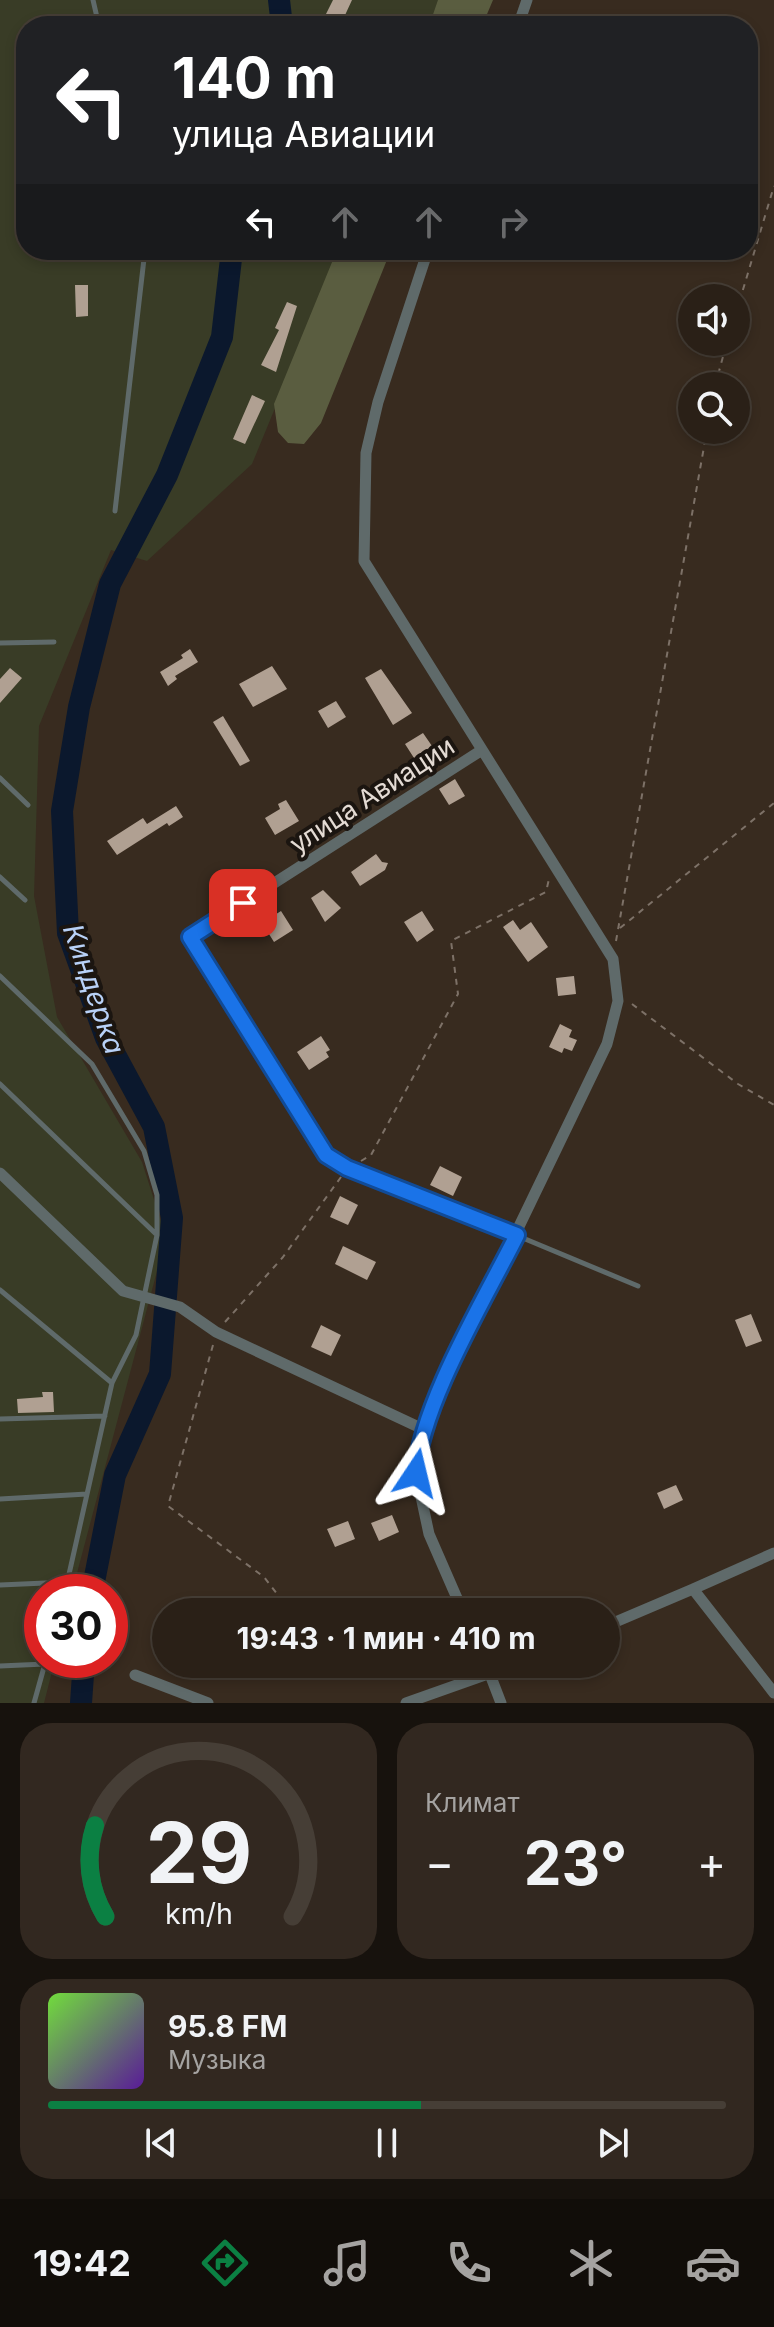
<!DOCTYPE html>
<html lang="ru">
<meta charset="utf-8">
<style>
body{margin:0;font-family:Inter,sans-serif;background:#322820;color:#f1f3f6;height:100vh;display:flex;flex-direction:column;font-size:30px;white-space:nowrap}
*{box-sizing:border-box;margin:0}
p{font-size:26px;color:#a5a3a1}
.icon{flex:none;width:44px;height:44px;fill:none;stroke:currentColor;stroke-width:2;stroke-linecap:round;stroke-linejoin:round}
.map{position:relative;height:1703px;overflow:hidden}
.side{display:flex;flex-direction:column;gap:20px;padding:20px;background:#17120d;flex:1}
.side>*{flex:none}
.top-card{position:absolute;left:16px;top:16px;width:742px;height:244px;border-radius:32px;box-shadow:0 4px 12px #0003,0 0 0 2px #463e36;background:#202124;color:#fff;overflow:hidden}
.tools{position:absolute;left:678px;top:284px;display:grid;gap:16px}
.tools a{display:grid;place-items:center;width:72px;height:72px;border-radius:50%;background:#2a2017;box-shadow:0 4px 12px #0003,0 0 0 2px #463e36;font-size:40px}
.speed{position:absolute;left:24px;top:1574px;display:flex;gap:16px;font-size:40px;font-weight:700;text-align:center}
.speed>*{display:grid;place-content:center;width:104px;height:104px;border-radius:50%;background:#2a2017;box-shadow:0 4px 12px #0003,0 0 0 2px #463e36;line-height:1}
.speed .limit{border:12px solid #d22;background:#fff;color:#111}
.pin{position:absolute;display:grid;place-items:center;width:68px;height:68px;color:#fff;margin:-34px;border-radius:16px;box-shadow:0 4px 12px #0006}
.me{position:absolute;width:88px;margin:-44px;rotate:10deg;stroke-linejoin:round;filter:drop-shadow(0 0 6px #0008)}
.turn{display:flex;align-items:center;gap:28px;height:168px;padding:0 24px;font-size:36px}
.turn .icon{width:104px;height:104px;stroke-width:2.5}
.turn b{display:block;font-size:56px;line-height:68px}
.lanes{display:flex;align-items:center;height:76px;padding:0 24px;background:#0003;justify-content:center;gap:40px;direction:ltr}
.lanes .off{opacity:.35}
.big{font-size:60px;font-weight:700;line-height:1.1}
.side .widget{flex:1;display:flex;flex-direction:column;justify-content:center;gap:12px;min-width:0;padding:0 28px;border-radius:32px;background:#322820}
.side .dial{align-items:center;gap:0}
.dial svg{height:208px;overflow:visible;fill:none;stroke:#463e36;stroke-width:7;stroke-linecap:round;text-anchor:middle}
.dial text{fill:#f1f3f6;stroke:none}
.song{display:flex;align-items:center;gap:24px}
.cover{width:96px;height:96px;border-radius:12px;background:linear-gradient(135deg,hsl(100 70% 55%),hsl(270 70% 35%))}
.played{height:8px;border-radius:4px;background:linear-gradient(90deg,#0b8043 55%,#463e36 55%)}
.keys{display:flex;justify-content:space-around;direction:ltr}
.heat{display:flex;justify-content:space-between;align-items:center;font-size:44px;direction:ltr}
.side .tiles{flex:1;display:grid;gap:20px;grid-template-columns:1fr 1fr}
.widget:last-child{grid-column:span 2}
.trip{position:absolute;left:152px;top:1598px;width:468px;height:80px;border-radius:40px;background:#2a2017;box-shadow:0 4px 12px #0003,0 0 0 2px #463e36;font-weight:700;line-height:80px;text-align:center}
.tab-bar{display:flex;height:128px;justify-content:space-around;align-items:center;background:#110d09;color:#a5a3a1}
.tab-bar .icon{width:56px;height:56px}
.tab-bar .current{color:#0b8043}
.tab-bar b{font-size:36px;color:#f1f3f6}
.map>svg:first-child{display:block}
</style>
<div class="map">
<svg width="774" height="1703" viewBox="0 0 774 1703">
<rect width="100%" height="100%" fill="#382b1f"/>
<path fill="#393c26" d="M0,0H443L432,26H26V250H340L252,464L147,561L111,550L39,726L34,896L57,1017L142,1162L166,1237L72,1592H42V1660H55L44,1703H0Z"/>
<path fill="#5a5d40" d="M438,0H493L482,26H429Z
M337,250H391L321,423L304,444L288,443L278,432L274,404Z"/>
<g fill="none" stroke-linecap="round" stroke-linejoin="round">
<path stroke="#0b182d" stroke-width="22" d="M279,0L282,26
M92,1592L115,1475L160,1374L172,1218L154,1127L106,1038L68,933L62,811L79,707L110,584L167,475L222,337L232,250
M81,1703L84,1660"/>
</g>
<path fill="#b0a092" d="M333,0H352L340,26L322,22Z
M75,285H88V316L76,317Z
M287,302L297,306L276,372L261,365L279,330L275,328Z
M252,395L265,401L245,444L233,439Z
M190,649L198,662L175,676L177,679L168,686L160,672L183,658L181,655Z
M272,666L287,689L253,707L239,684Z
M10,668L22,678L0,703V679Z
M381,669L412,713L393,725L365,678Z
M336,701L346,717L328,728L318,711Z
M223,716L250,761L240,766L213,722Z
M423,733L432,746L414,758L405,744Z
M455,779L465,796L449,805L439,789Z
M286,800L299,821L275,835L265,818L280,809L278,804Z
M176,806L183,817L169,826L167,823L117,855L107,841L143,818L147,824Z
M376,854L382,862L388,863L385,870L360,886L351,872Z
M323,890L341,908L325,922L311,898Z
M281,911L293,930L274,942L262,923Z
M422,911L434,930L417,942L404,922Z
M513,920L520,930L531,922L548,947L528,962L503,927Z
M574,976L576,994L558,996L556,978Z
M560,1024L572,1030L569,1037L577,1040L572,1051L564,1048L562,1053L549,1047Z
M321,1036L330,1050L326,1052L329,1057L309,1070L297,1052Z
M440,1166L462,1177L453,1196L430,1185Z
M340,1196L358,1205L348,1225L330,1217Z
M343,1246L376,1262L367,1280L335,1264Z
M751,1314L762,1341L746,1347L735,1320Z
M321,1325L341,1335L331,1356L311,1347Z
M42,1392H53L54,1412L18,1413L17,1399L43,1397Z
M676,1485L683,1500L664,1509L657,1493Z
M392,1515L399,1532L379,1541L371,1523Z
M348,1521L355,1539L335,1547L327,1529Z"/>
<g fill="none" stroke-linecap="round" stroke-linejoin="round">
<path stroke="#7d7167" stroke-width="2" stroke-dasharray="6 6" stroke-linecap="butt" d="M736,313L774,186
M715,386L727,342
M620,928L774,803
M616,941L707,430
M632,1004L738,1084L774,1105
M361,1161L371,1155L458,994L451,941L546,892L549,879
M225,1322L283,1257L341,1177
M213,1345L168,1506L264,1577L291,1612"/>
<path stroke="#5f6a6a" stroke-width="5" d="M93,0L99,26
M115,511L145,250
M0,643L54,642
M0,778L28,805
M0,877L25,900
M0,976L92,1064L144,1151L157,1195V1235
M0,1084L157,1235L136,1335L112,1383L65,1592
M518,1236L638,1286
M0,1290L112,1383
M0,1419L105,1416
M0,1499L87,1494
M0,1585L68,1582
M0,1666L45,1664
M34,1703L46,1660"/>
<path stroke="#5f6a6a" stroke-width="11" d="M518,26L527,0
M428,250L378,402L366,453L364,561L613,959L618,1001L607,1044L471,1326L418,1448L416,1473L429,1534L463,1612
M482,750L190,937L326,1155L347,1168L517,1235
M0,1173L123,1291L180,1307L216,1332L425,1430
M693,1589L774,1553
M606,1626L693,1589L774,1693
M486,1664L501,1703
M135,1675L208,1703
M406,1703L516,1664"/>
</g>
<g fill="none" stroke-linecap="round" stroke-linejoin="round">
<defs>
<path id="route" d="M243,903L190,937L326,1155L347,1168L517,1235C485,1299 421,1404 416,1473"/>
</defs>
<use href="#route" stroke="#114b97" stroke-width="20"/>
<use href="#route" stroke="#1a73e8" stroke-width="14"/>
</g>
<g text-anchor="middle" stroke-width="8" stroke-linejoin="round" paint-order="stroke">
<g font-size="26" fill="#e4dbd4" stroke="#1b1510">
<text transform="translate(372 795) rotate(-33)" y="9">улица Авиации</text>
</g>
<g font-size="28" font-style="italic" fill="#b8d1f7" stroke="#1b1510">
<text transform="translate(94 989) rotate(71)" y="10">Киндерка</text>
</g>
</g>
</svg>
<div class="tools">
<a><svg class="icon" aria-label="sound" viewBox="0 0 24 24"><path d="M4 9h4l5-4v14l-5-4H4zM17 9q2 3 0 6"/></svg></a>
<a><svg class="icon" aria-label="search" viewBox="0 0 24 24"><circle cx="10" cy="10" r="6"/><path d="M15 15l6 6"/></svg></a>
</div>
<div class="speed"><div class="limit">30</div></div>
<div class="pin" style="left:243px;top:903px;background:#d93025"><svg class="icon" aria-label="arrive" viewBox="0 0 24 24"><path d="M6 21V4h12l-3 4 3 4H6"/></svg></div>
<svg class="me" style="left:416px;top:1473px" viewBox="-20 -20 40 40"><path d="M0-17L14 15 0 8-14 15z" fill="#1a73e8" stroke="#fff" stroke-width="4"/></svg>
<div class="trip">19:43 · 1 мин · 410 m</div>
<div class="top-card">
<div class="turn"><svg class="icon" aria-label="left" viewBox="0 0 24 24"><path d="M17 20v-9H6M10 6l-5 5 5 5"/></svg><div><b>140 m</b>улица Авиации</div></div>
<div class="lanes"><svg class="icon" aria-label="left" viewBox="0 0 24 24"><path d="M17 20v-9H6M10 6l-5 5 5 5"/></svg><svg class="icon off" aria-label="ahead" viewBox="0 0 24 24"><path d="M12 20V5M6 11l6-6 6 6"/></svg><svg class="icon off" aria-label="ahead" viewBox="0 0 24 24"><path d="M12 20V5M6 11l6-6 6 6"/></svg><svg class="icon off" aria-label="right" viewBox="0 0 24 24"><path d="M7 20v-9h11M14 6l5 5-5 5"/></svg></div>
</div>
</div>
<section class="side">
<div class="tiles">
<div class="widget dial"><svg viewBox="0 0 100 80">
<path d="M14 69A42 42 0 1 1 86 69"/>
<path d="M14 69A42 42 0 0 1 10 34" stroke="#0b8043"/>
<text x="50" y="56" font-size="32" font-weight="700">29</text>
<text x="50" y="72" font-size="11">km/h</text>
</svg></div>
<div class="widget"><p>Климат</p>
<div class="heat"><a>−</a><b class="big">23°</b><a>+</a></div>
</div>
<div class="widget">
<div class="song"><i class="cover"></i><div><b>95.8 FM</b><p>Музыка</p></div></div>
<div class="played"></div>
<div class="keys"><svg class="icon" aria-label="previous" viewBox="0 0 24 24"><path d="M18 5L8 12l10 7zM5 5v14"/></svg><svg class="icon" aria-label="pause" viewBox="0 0 24 24"><path d="M8 5v14M16 5v14"/></svg><svg class="icon" aria-label="next" viewBox="0 0 24 24"><path d="M6 5l10 7-10 7zM19 5v14"/></svg></div>
</div>
</div>
</section>
<nav class="tab-bar">
<b>19:42</b>
<svg class="icon current" aria-label="directions" viewBox="0 0 24 24"><path d="M12 3l9 9-9 9-9-9zM9 14v-3h6M13 9l2 2-2 2"/></svg>
<svg class="icon" aria-label="music" viewBox="0 0 24 24"><path d="M9 18V5l10-2v13"/><circle cx="6" cy="18" r="3"/><circle cx="16" cy="16" r="3"/></svg>
<svg class="icon" aria-label="phone" viewBox="0 0 24 24"><path d="M5 4h4l2 5-3 2q2 4 5 5l2-3 5 2v4C11 20 4 13 5 4z"/></svg>
<svg class="icon" aria-label="climate" viewBox="0 0 24 24"><path d="M12 3v18M4 7l16 10M4 17L20 7"/></svg>
<svg class="icon" aria-label="car" viewBox="0 0 24 24"><path d="M5 17H2v-5l4-1 3-4h7l3 4 3 1v5h-3M9 17h6M6 11h13"/><circle cx="7" cy="17" r="2"/><circle cx="17" cy="17" r="2"/></svg>
</nav>
